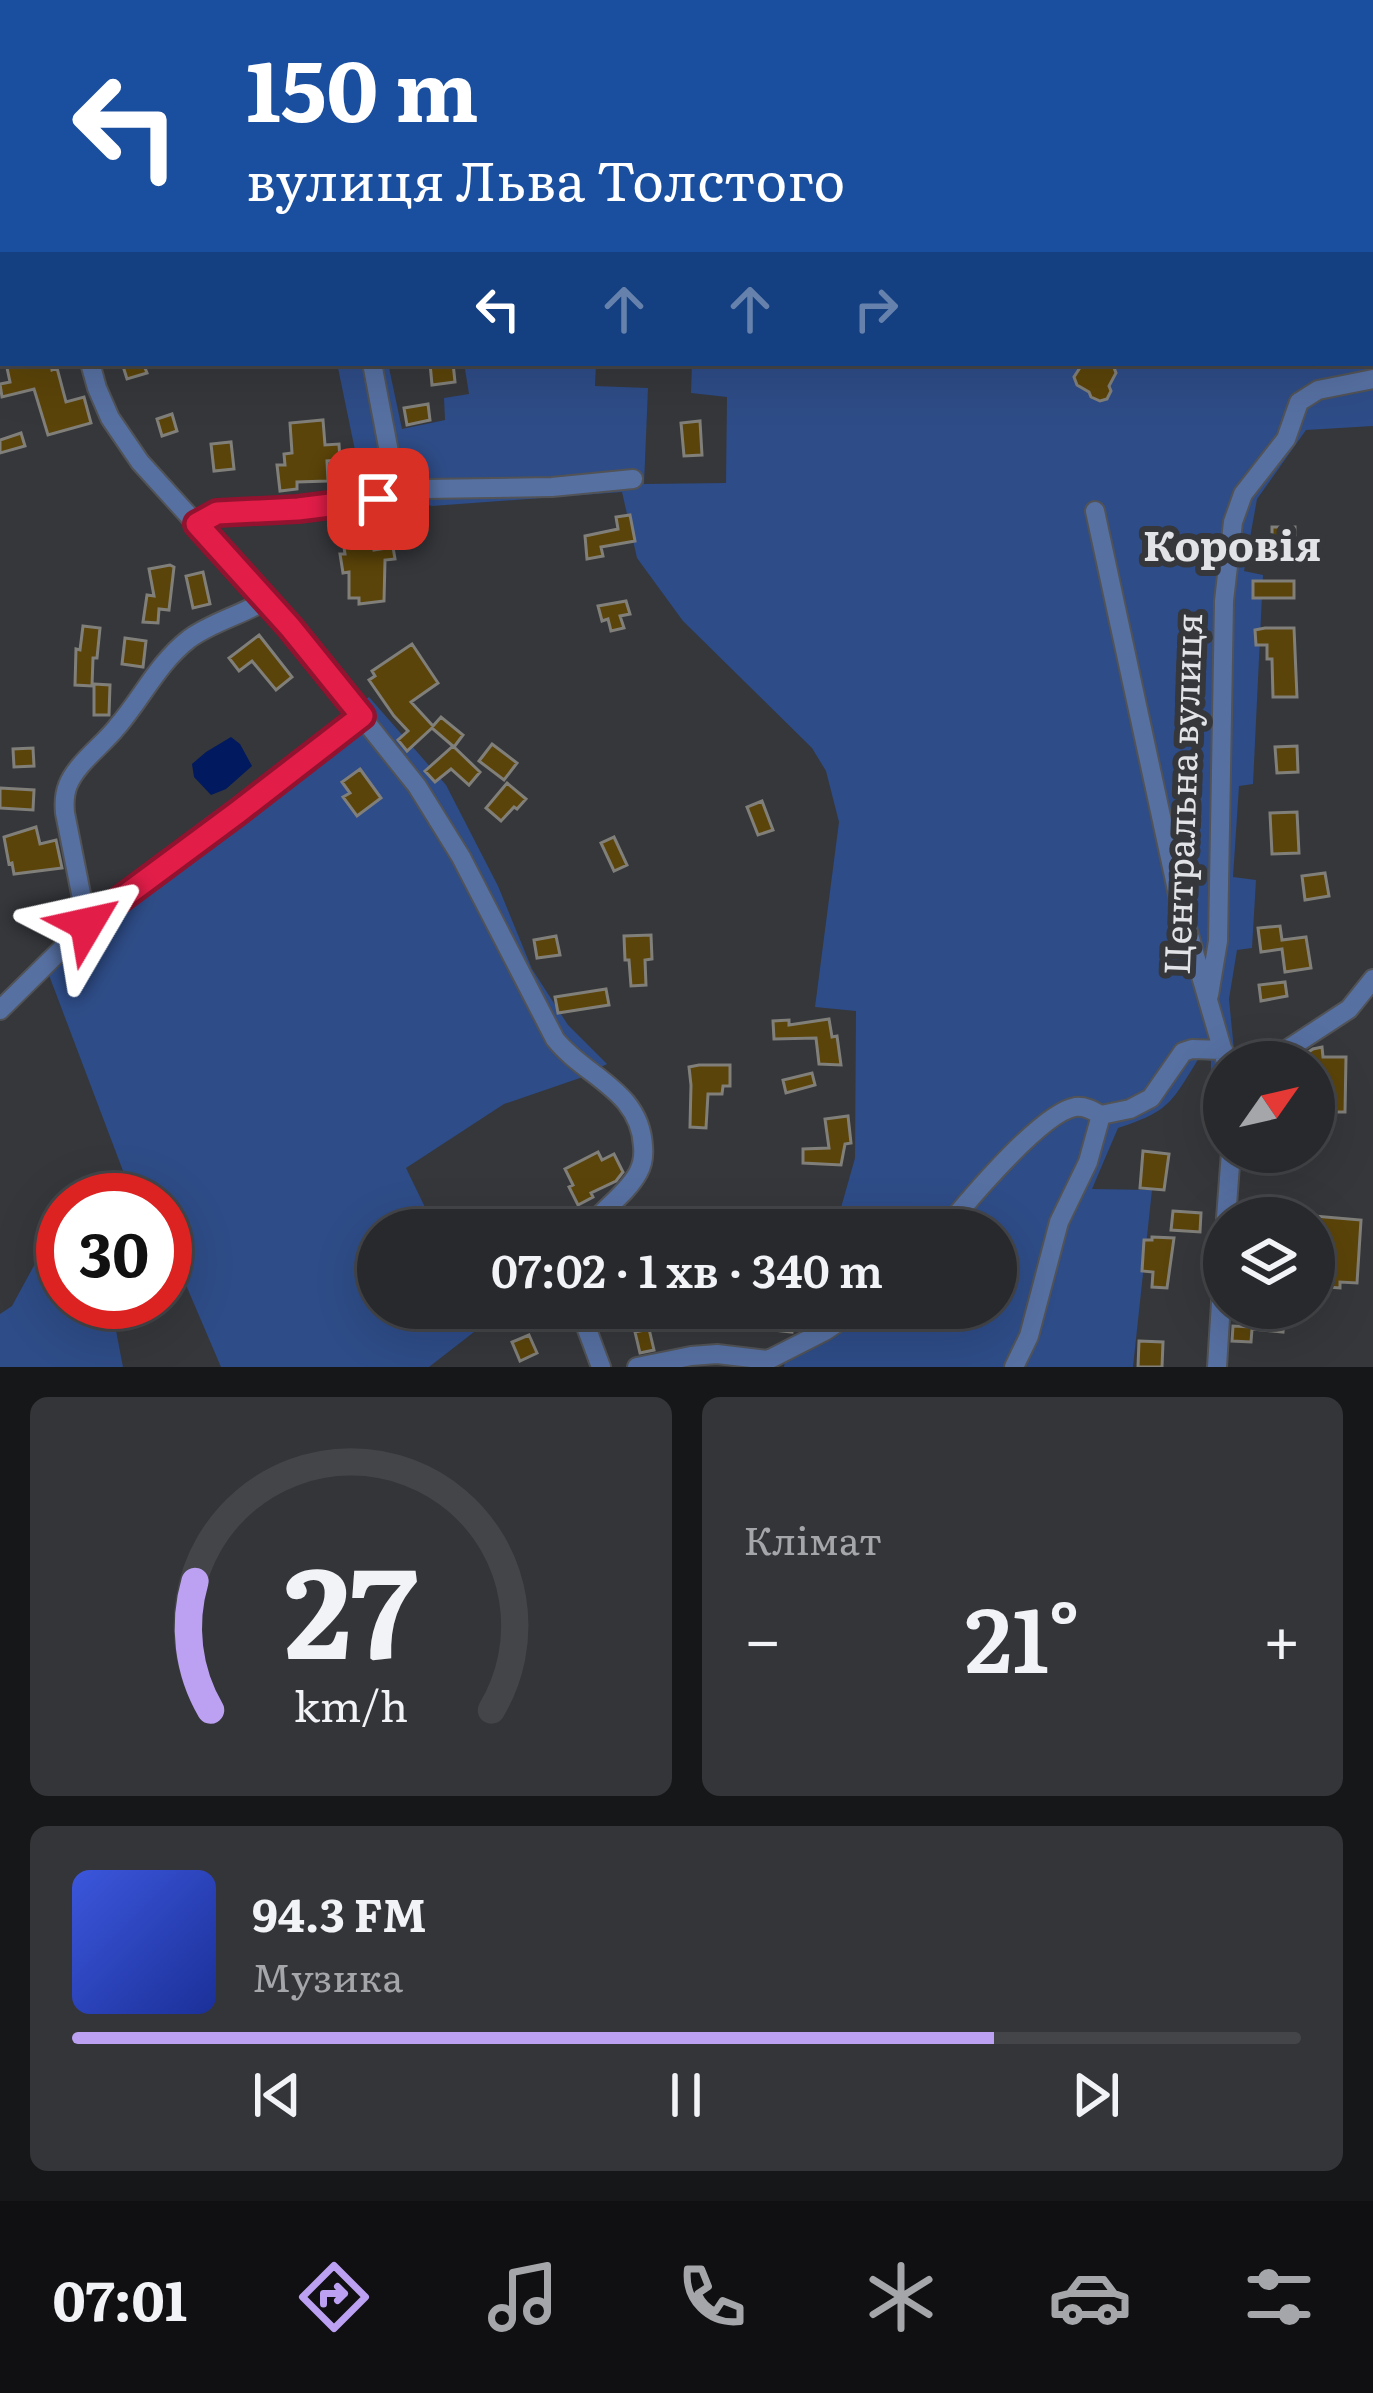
<!DOCTYPE html>
<html lang="uk">
<meta charset="utf-8">
<style>
body{margin:0;font-family:Literata,serif;background:#343538;color:#f1f3f6;height:100vh;display:flex;flex-direction:column;font-size:45px;white-space:nowrap}
*{box-sizing:border-box;margin:0}
p{font-size:39px;color:#a5a6a9}
.icon{flex:none;width:66px;height:66px;fill:none;stroke:currentColor;stroke-width:2;stroke-linecap:round;stroke-linejoin:round}
.map{position:relative;height:1367px;overflow:hidden}
.details{display:flex;flex-direction:column;gap:30px;padding:30px;background:#161718;flex:1}
.details>*{flex:none}
.banner{position:absolute;left:0px;top:0px;width:1374px;height:366px;box-shadow:0 12px 48px #0002,0 0 0 3px #444548;background:#1a4fa0;color:#fff;overflow:hidden}
.needle{width:78px;rotate:56deg}
.fabs{position:absolute;left:1203px;top:1041px;display:grid;gap:24px}
.fabs a{display:grid;place-items:center;width:132px;height:132px;border-radius:50%;background:#28292c;box-shadow:0 12px 48px #0002,0 0 0 3px #444548;font-size:60px}
.speed{position:absolute;left:36px;top:1173px;display:flex;gap:24px;font-size:60px;font-weight:700;text-align:center}
.speed>*{display:grid;place-content:center;width:156px;height:156px;border-radius:50%;background:#28292c;box-shadow:0 12px 48px #0002,0 0 0 3px #444548;line-height:1}
.speed .limit{border:18px solid #d22;background:#fff;color:#111}
.pin{position:absolute;display:grid;place-items:center;width:102px;height:102px;color:#fff;margin:-51px;border-radius:24px;box-shadow:0 6px 18px #0006}
.me{position:absolute;width:132px;margin:-66px;rotate:54deg;stroke-linejoin:round;filter:drop-shadow(0 0 9px #0008)}
.turn{display:flex;align-items:center;gap:42px;height:252px;padding:0 48px;font-size:54px}
.turn .icon{width:156px;height:156px;stroke-width:2.5}
.turn b{display:block;font-size:84px;line-height:102px}
.lanes{display:flex;align-items:center;height:114px;padding:0 48px;background:#0003;justify-content:center;gap:60px;direction:ltr}
.lanes .off{opacity:.35}
.big{font-size:90px;font-weight:600;line-height:1.1}
.details .widget{flex:1;display:flex;flex-direction:column;justify-content:center;gap:18px;min-width:0;padding:0 42px;border-radius:18px;background:#343538}
.details .dial{align-items:center;gap:0}
.dial svg{height:312px;overflow:visible;fill:none;stroke:#444548;stroke-width:7;stroke-linecap:round;text-anchor:middle}
.dial text{fill:#f1f3f6;stroke:none}
.song{display:flex;align-items:center;gap:36px}
.cover{width:144px;height:144px;border-radius:18px;background:linear-gradient(135deg,hsl(230 70% 55%),hsl(230 70% 35%))}
.played{height:12px;border-radius:6px;background:linear-gradient(90deg,#bca0f2 75%,#444548 75%)}
.keys{display:flex;justify-content:space-around;direction:ltr}
.heat{display:flex;justify-content:space-between;align-items:center;font-size:66px;direction:ltr}
.details .tiles{flex:1;display:grid;gap:30px;grid-template-columns:1fr 1fr}
.widget:last-child{grid-column:span 2}
.trip{position:absolute;left:357px;top:1209px;width:660px;height:120px;border-radius:60px;background:#28292c;box-shadow:0 12px 48px #0002,0 0 0 3px #444548;font-weight:600;line-height:120px;text-align:center}
.tabs{display:flex;height:192px;justify-content:space-around;align-items:center;background:#101012;color:#a5a6a9}
.tabs .icon{width:84px;height:84px}
.tabs .selected{color:#bca0f2}
.tabs b{font-size:54px;color:#f1f3f6}
.map>svg:first-child{display:block}
</style>
<div class="map">
<svg width="1373" height="1367" viewBox="0 0 1373 1367">
<rect width="100%" height="100%" fill="#35373b"/>
<path fill="#2e4c87" d="M440,0H1373V426L1306,430L1257,499L1244,571L1263,575L1253,784L1239,786L1233,877L1256,880L1252,948L1237,950L1229,999L1234,1050L1259,1059L1258,1062H1224V1119L1210,1117L1211,1061L1199,1058C1171,1103 1170,1111 1118,1128L1092,1189L1152,1190L1133,1367H784L787,1342L835,1308H996V1230L835,1229L855,1158L856,1011L815,1007L839,822L826,771L812,748L683,621L637,558L622,492L432,506L363,489L337,363H388L402,429L445,420L444,398L469,394L464,363H596L595,386L648,388L644,484L726,483L727,397L691,393L692,363H1371V3H437Z
M369,697L446,785L498,886L532,969L568,1025L607,1064L580,1078L504,1104L406,1168L436,1230H378V1308H475L483,1325L429,1367H221L183,1278L165,1287V1200H134L41,954L197,824Z
M63,1255V1302H137L113,1315L123,1367H0V1314L12,1306L37,1260Z"/>
<path fill="#00195f" d="M231,737L240,744L252,766L226,789L211,795L194,777L192,764L206,752Z"/>
<g fill="none" stroke-linecap="round" stroke-linejoin="round">
<path stroke="#00195f" stroke-width="27" d="M609,0V3
M349,3L350,0"/>
</g>
<path fill="#5b4409" stroke="#817f7a" stroke-width="3" d="M6,363H51L52,370L57,368L66,402L84,397L91,423L48,435L34,389L2,397L0,384L10,382Z
M122,363H143L147,373L127,379Z
M430,363H453L455,382L432,385Z
M1083,363L1113,365L1116,373L1109,386L1111,391L1107,399L1100,401L1091,397L1089,392L1077,385L1074,377Z
M428,404L430,420L407,425L404,408Z
M172,414L177,431L162,436L157,419Z
M323,420L325,445L339,444L340,460L327,461L328,481L297,482V489L280,491L277,465H285L284,454L292,453L290,423Z
M700,421L702,455L684,456L681,423Z
M21,433L25,446L0,453V440Z
M231,442L234,469L214,471L211,444Z
M630,515L635,541L601,547L603,556L587,559L585,536L618,529L616,517Z
M1272,527H1295V548H1272Z
M373,543L374,550L393,547L395,559L385,560L384,601L359,604V598H349V572L343,573L340,554H345L344,547Z
M170,565L174,567L169,610L159,609L158,623L143,622L147,595L154,596L149,569Z
M203,572L210,604L193,608L186,576Z
M1253,581H1294V598H1253Z
M626,601L630,614L620,616L624,628L611,631L608,619L602,621L598,606Z
M83,626L100,628L97,658H93L92,686L75,685L76,649L80,650Z
M1265,628H1294L1297,697H1273L1272,659H1267V645H1256L1255,630Z
M259,635L292,677L276,690L252,661L239,671L229,658Z
M125,638L146,641L143,667L122,664Z
M412,644L438,683L411,702L433,726L441,717L463,735L454,747L432,728L407,751L398,740L408,731L394,716L369,680L375,676L372,671Z
M94,684L110,685L109,715H94Z
M492,744L517,763L504,780L479,761Z
M453,746L480,772L469,785L451,769L435,782L425,771Z
M1297,746L1298,772L1277,773L1275,747Z
M33,748L34,766L14,767L13,749Z
M360,769L381,798L357,816L343,797L350,793L342,782Z
M507,783L526,799L517,809L514,807L501,821L486,808Z
M0,788L34,790L33,810L0,808Z
M762,801L773,830L758,835L747,807Z
M1297,812L1299,853L1272,854L1270,813Z
M36,827L40,844L56,840L62,868L14,874L12,863L9,864L4,837Z
M614,837L627,865L614,871L601,843Z
M1325,873L1329,896L1305,900L1302,876Z
M1280,926L1282,940L1306,937L1311,968L1285,972L1282,949L1261,952L1258,928Z
M651,935L652,959L645,960L646,985L631,986L629,960H625L624,936Z
M556,936L560,955L537,958L534,940Z
M1285,982L1287,996L1261,1001L1259,985Z
M606,989L609,1005L558,1013L555,997Z
M829,1019L832,1037L837,1036L841,1065L819,1064L816,1038L774,1039L773,1021L789,1020V1025Z
M1322,1047L1323,1057H1346L1345,1112H1328L1329,1100H1314V1062H1302L1301,1057L1313,1049Z
M699,1065H730V1086H723L722,1094H708L706,1128L690,1127L691,1085L689,1067Z
M812,1073L815,1085L786,1093L783,1080Z
M848,1116L851,1143L845,1144L841,1165L803,1163V1149L829,1148L825,1119Z
M1143,1151L1169,1154L1164,1190L1140,1188Z
M598,1152L602,1160L614,1154L623,1172L616,1181L591,1193L593,1197L578,1205L569,1187L573,1185L565,1169Z
M1173,1211L1201,1213L1200,1232L1171,1230Z
M1314,1216L1361,1220L1357,1283L1340,1282V1288L1314,1286Z
M1152,1237L1174,1238L1167,1288L1152,1287L1153,1272L1142,1271L1144,1240H1152Z
M775,1308H795L792,1332L772,1330Z
M1257,1308H1285L1283,1332L1252,1329L1251,1342L1232,1341L1233,1326L1251,1327L1252,1311H1256Z
M649,1329L654,1350L640,1353L635,1332Z
M529,1335L537,1353L520,1361L512,1342Z
M1139,1341L1163,1342L1162,1367H1138Z"/>
<g fill="none" stroke-linecap="round" stroke-linejoin="round">
<defs>
<path id="street" d="M0,14L3,19
M0,95L3,84
M0,143L3,146
M90,363L97,388L110,418L140,462L290,627L417,786L461,857L555,1039C585,1077 640,1090 643,1146C644,1156 643,1164 638,1173C626,1195 602,1209 587,1230
M372,363L397,494
M1095,511L1180,904L1226,1062
M197,524L216,513L298,510L368,500L422,489L552,487L633,479
M87,924L65,813C64,803 64,795 68,785C77,763 102,746 117,727C142,698 158,663 189,639C212,622 242,615 266,600
M1209,995L1218,941L1224,601L1233,522L1243,494L1286,439L1299,402L1318,390L1373,379
M0,1010L87,924L238,812L362,716
M1268,1062L1349,1009L1373,979
M1226,1218L1231,1152
M944,1230C967,1202 1041,1113 1075,1107C1085,1106 1092,1110 1101,1115
M579,1308L601,1367
M637,1367L691,1356L717,1354L768,1360L825,1331L859,1308
M1014,1367L1029,1336L1059,1222L1088,1162L1101,1115L1130,1109L1151,1098L1183,1052L1192,1049L1223,1050
M1217,1367L1224,1254"/>
</defs>
<use href="#street" stroke="#515356" stroke-width="22"/>
<use href="#street" stroke="#5670a2" stroke-width="18"/>
</g>
<g fill="none" stroke-linecap="round" stroke-linejoin="round">
<defs>
<path id="route" d="M87,924L238,812L362,716L290,627L197,524L217,513L298,509L378,499"/>
</defs>
<use href="#route" stroke="#92132f" stroke-width="30"/>
<use href="#route" stroke="#e11d48" stroke-width="21"/>
</g>
<g text-anchor="middle" stroke-width="12" stroke-linejoin="round" paint-order="stroke">
<g font-size="36" fill="#e2e3e6" stroke="#35373b">
<text transform="translate(1183 794) rotate(-88)" y="13">Центральна вулиця</text>
</g>
<g font-size="42" font-weight="bold" fill="#e2e3e6" stroke="#35373b">
<text x="1232" y="561">Коровія</text>
</g>
</g>
</svg>
<div class="fabs">
<a><svg class="needle" viewBox="-14 -14 28 28"><path d="M0-13l5 13h-10z" fill="#e53935"/><path d="M0 13l5-13h-10z" fill="#a5a6a9"/></svg></a>
<a><svg class="icon" aria-label="layers" viewBox="0 0 24 24"><path d="M12 4l9 5-9 5-9-5zM3 14l9 5 9-5"/></svg></a>
</div>
<div class="speed"><div class="limit">30</div></div>
<div class="pin" style="left:378px;top:499px;background:#d93025"><svg class="icon" aria-label="arrive" viewBox="0 0 24 24"><path d="M6 21V4h12l-3 4 3 4H6"/></svg></div>
<svg class="me" style="left:87px;top:924px" viewBox="-20 -20 40 40"><path d="M0-17L14 15 0 8-14 15z" fill="#e11d48" stroke="#fff" stroke-width="4"/></svg>
<div class="trip">07:02 · 1 хв · 340 m</div>
<div class="banner">
<div class="turn"><svg class="icon" aria-label="left" viewBox="0 0 24 24"><path d="M17 20v-9H6M10 6l-5 5 5 5"/></svg><div><b>150 m</b>вулиця Льва Толстого</div></div>
<div class="lanes"><svg class="icon" aria-label="left" viewBox="0 0 24 24"><path d="M17 20v-9H6M10 6l-5 5 5 5"/></svg><svg class="icon off" aria-label="ahead" viewBox="0 0 24 24"><path d="M12 20V5M6 11l6-6 6 6"/></svg><svg class="icon off" aria-label="ahead" viewBox="0 0 24 24"><path d="M12 20V5M6 11l6-6 6 6"/></svg><svg class="icon off" aria-label="right" viewBox="0 0 24 24"><path d="M7 20v-9h11M14 6l5 5-5 5"/></svg></div>
</div>
</div>
<section class="details">
<div class="tiles">
<div class="widget dial"><svg viewBox="0 0 100 80">
<path d="M14 69A42 42 0 1 1 86 69"/>
<path d="M14 69A42 42 0 0 1 10 36" stroke="#bca0f2"/>
<text x="50" y="56" font-size="32" font-weight="700">27</text>
<text x="50" y="72" font-size="11">km/h</text>
</svg></div>
<div class="widget"><p>Клімат</p>
<div class="heat"><a>−</a><b class="big">21°</b><a>+</a></div>
</div>
<div class="widget">
<div class="song"><i class="cover"></i><div><b>94.3 FM</b><p>Музика</p></div></div>
<div class="played"></div>
<div class="keys"><svg class="icon" aria-label="previous" viewBox="0 0 24 24"><path d="M18 5L8 12l10 7zM5 5v14"/></svg><svg class="icon" aria-label="pause" viewBox="0 0 24 24"><path d="M8 5v14M16 5v14"/></svg><svg class="icon" aria-label="next" viewBox="0 0 24 24"><path d="M6 5l10 7-10 7zM19 5v14"/></svg></div>
</div>
</div>
</section>
<nav class="tabs">
<b>07:01</b>
<svg class="icon selected" aria-label="directions" viewBox="0 0 24 24"><path d="M12 3l9 9-9 9-9-9zM9 14v-3h6M13 9l2 2-2 2"/></svg>
<svg class="icon" aria-label="music" viewBox="0 0 24 24"><path d="M9 18V5l10-2v13"/><circle cx="6" cy="18" r="3"/><circle cx="16" cy="16" r="3"/></svg>
<svg class="icon" aria-label="phone" viewBox="0 0 24 24"><path d="M5 4h4l2 5-3 2q2 4 5 5l2-3 5 2v4C11 20 4 13 5 4z"/></svg>
<svg class="icon" aria-label="climate" viewBox="0 0 24 24"><path d="M12 3v18M4 7l16 10M4 17L20 7"/></svg>
<svg class="icon" aria-label="car" viewBox="0 0 24 24"><path d="M5 17H2v-5l4-1 3-4h7l3 4 3 1v5h-3M9 17h6M6 11h13"/><circle cx="7" cy="17" r="2"/><circle cx="17" cy="17" r="2"/></svg>
<svg class="icon" aria-label="filters" viewBox="0 0 24 24"><path d="M4 7h16M4 17h16"/><circle cx="9" cy="7" r="2"/><circle cx="15" cy="17" r="2"/></svg>
</nav>
